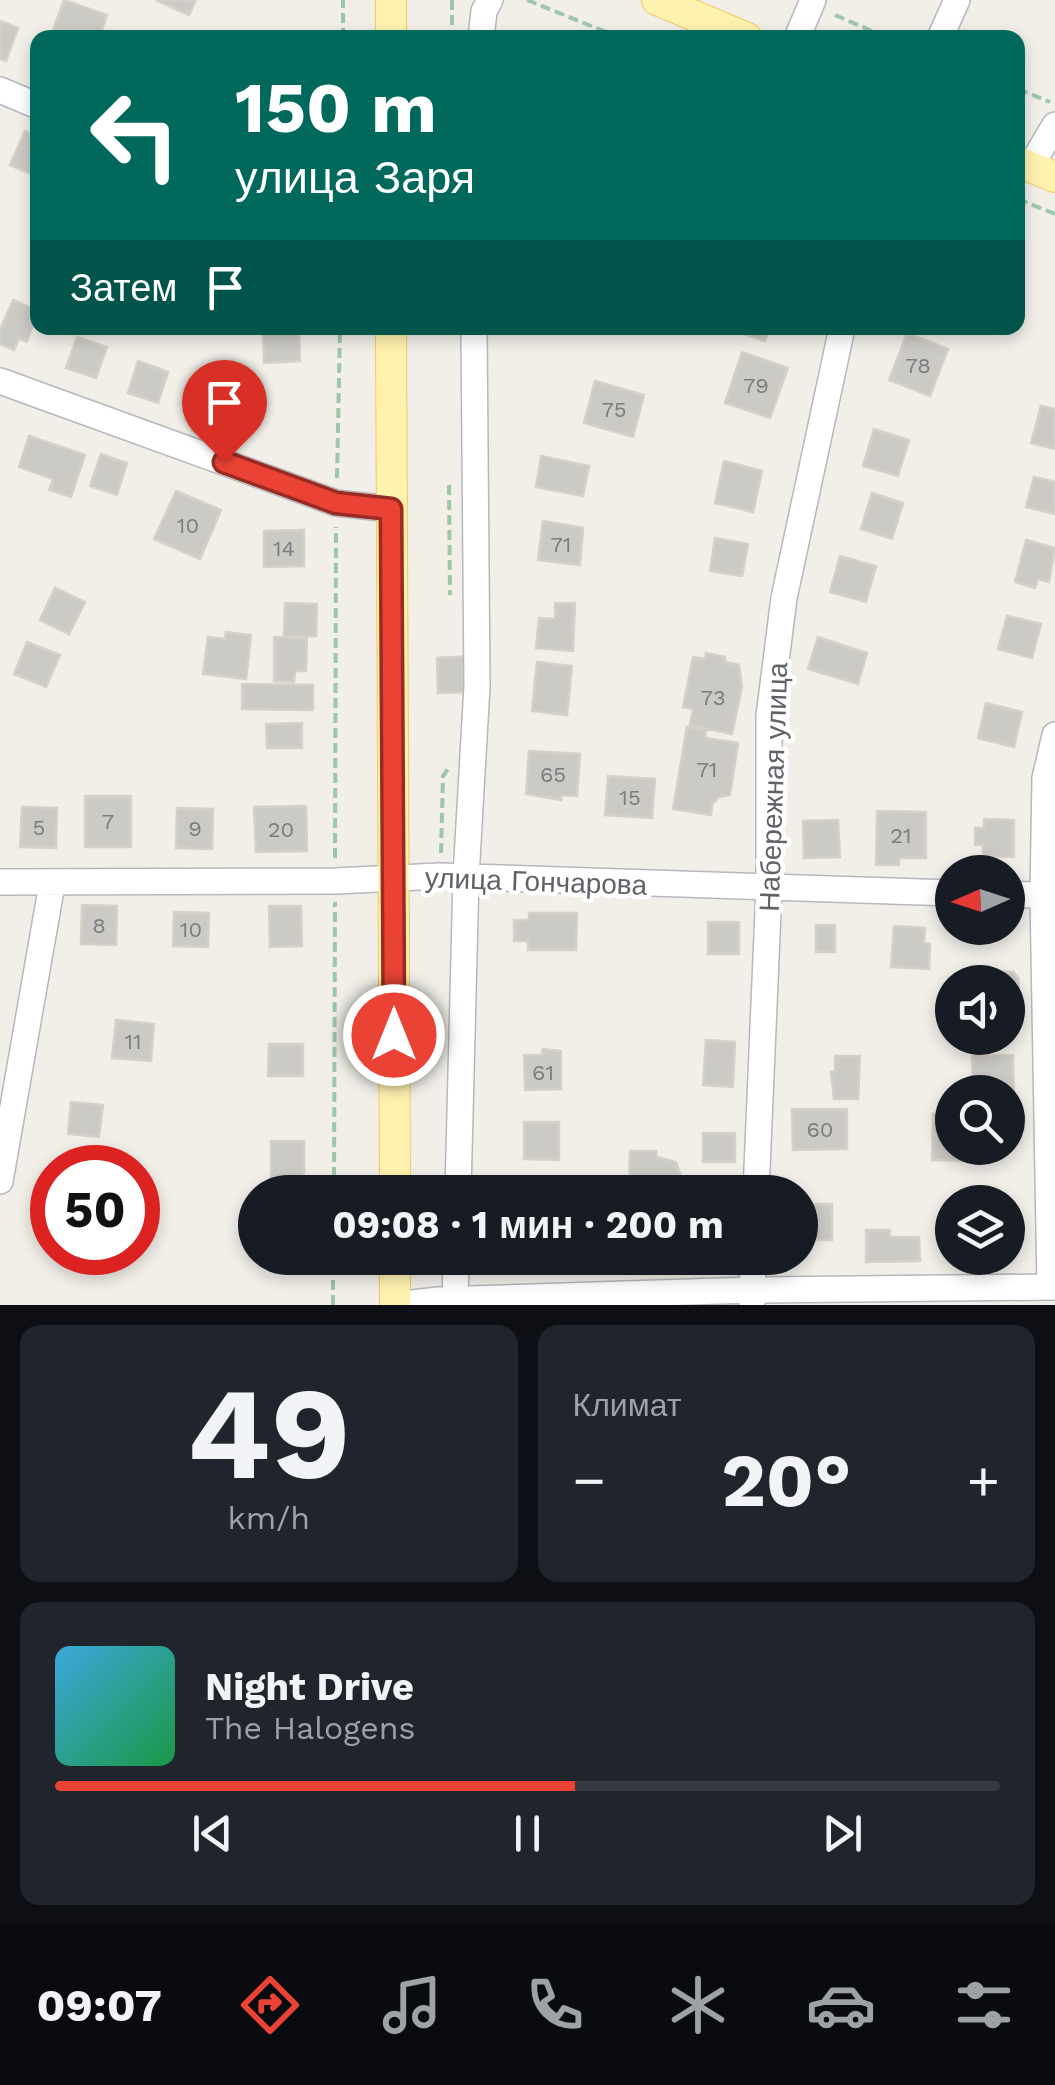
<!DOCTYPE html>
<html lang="ru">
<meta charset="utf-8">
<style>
body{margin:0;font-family:"Work Sans",sans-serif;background:#20242c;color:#f1f3f6;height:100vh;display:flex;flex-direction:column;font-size:38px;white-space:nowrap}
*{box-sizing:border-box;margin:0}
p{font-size:32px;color:#9ea1a6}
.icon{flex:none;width:55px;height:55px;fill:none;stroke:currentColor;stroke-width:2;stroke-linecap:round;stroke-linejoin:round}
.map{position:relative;height:1305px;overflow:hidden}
.details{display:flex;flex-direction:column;gap:20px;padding:20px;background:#0d0f14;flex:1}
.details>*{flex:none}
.banner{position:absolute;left:30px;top:30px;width:995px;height:305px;border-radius:20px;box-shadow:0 5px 15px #0003;background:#00695c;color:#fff;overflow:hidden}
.needle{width:65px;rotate:267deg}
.buttons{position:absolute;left:935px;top:855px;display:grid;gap:20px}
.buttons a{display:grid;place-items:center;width:90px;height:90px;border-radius:50%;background:#171b24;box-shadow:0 5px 15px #0003;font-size:50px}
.speed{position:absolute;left:30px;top:1145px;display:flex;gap:20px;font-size:50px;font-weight:700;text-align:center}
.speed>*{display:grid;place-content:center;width:130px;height:130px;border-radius:50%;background:#171b24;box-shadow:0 5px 15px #0003;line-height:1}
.speed .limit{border:15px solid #d22;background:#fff;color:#111}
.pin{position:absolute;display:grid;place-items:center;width:85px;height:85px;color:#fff;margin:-102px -42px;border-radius:50% 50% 50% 0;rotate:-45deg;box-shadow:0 0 10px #0007}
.pin .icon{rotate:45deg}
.me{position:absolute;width:110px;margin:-55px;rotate:0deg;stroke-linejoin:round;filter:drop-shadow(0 0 8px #0008)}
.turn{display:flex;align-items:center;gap:35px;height:210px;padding:0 40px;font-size:45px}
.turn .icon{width:130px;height:130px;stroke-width:2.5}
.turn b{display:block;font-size:70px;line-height:85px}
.then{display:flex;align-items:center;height:95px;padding:0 40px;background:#0003;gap:20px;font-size:38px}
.big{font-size:75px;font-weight:700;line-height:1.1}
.details .card{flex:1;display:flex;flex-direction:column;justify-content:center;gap:15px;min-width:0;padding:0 35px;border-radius:20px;background:#20242c}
.details .dial{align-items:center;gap:0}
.dial b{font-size:130px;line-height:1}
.song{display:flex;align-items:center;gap:30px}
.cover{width:120px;height:120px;border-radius:15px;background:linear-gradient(135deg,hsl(200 70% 55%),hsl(140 70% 35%))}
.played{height:10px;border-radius:5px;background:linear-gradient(90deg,#ea4335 55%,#363941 55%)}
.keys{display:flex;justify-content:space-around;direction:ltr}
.heat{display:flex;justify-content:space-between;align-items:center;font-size:55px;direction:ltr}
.details .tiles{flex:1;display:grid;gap:20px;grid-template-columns:1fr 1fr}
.card:last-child{grid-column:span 2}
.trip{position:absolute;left:238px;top:1175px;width:580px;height:100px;border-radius:50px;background:#171b24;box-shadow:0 5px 15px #0003;font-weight:700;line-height:100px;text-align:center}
.menu{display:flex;height:160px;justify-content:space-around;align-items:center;background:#090b0e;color:#9ea1a6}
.menu .icon{width:70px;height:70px}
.menu .on{color:#ea4335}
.menu b{font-size:45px;color:#f1f3f6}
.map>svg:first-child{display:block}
</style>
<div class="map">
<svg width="1055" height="1305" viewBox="0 0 1055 1305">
<rect width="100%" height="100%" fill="#f1efe8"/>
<path fill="#cccac5" stroke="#d6d1c6" stroke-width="2.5" d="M64,0L107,15L99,38H50Z
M156,0H196L189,15Z
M0,21L18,28L6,61L0,59Z
M25,131L38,137L36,176L10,165Z
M13,300L38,311L27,342L19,339L14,350L0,344V330Z
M263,328H299L300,361L264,363Z
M727,328H770L765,341Z
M907,333L948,349L930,396L889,380Z
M77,337L107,347L96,378L66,368Z
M742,352L788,368L770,418L725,403Z
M138,361L168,372L158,403L128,393Z
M595,381L644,395L633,437L584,423Z
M202,394L235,404L225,439L192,430Z
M1041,406L1055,409V449L1031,443Z
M874,429L909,440L898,476L863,466Z
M29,436L85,455L71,497L49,490L53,479L19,467Z
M101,454L127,463L117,495L90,486Z
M541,456L589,466L583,496L536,487Z
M724,461L762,471L753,512L715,503Z
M1034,477L1055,482V514L1026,507Z
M176,491L221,510L200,559L154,539Z
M872,493L903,503L892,539L861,529Z
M543,521L583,528L580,565L538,560Z
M304,530V566L264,567V531Z
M715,538L748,544L742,576L710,571Z
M1026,540L1055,548L1049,582L1038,579L1035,588L1015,582Z
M840,556L876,566L866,602L830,592Z
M55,588L85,602L69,634L40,620Z
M285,603L317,604L316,636H284Z
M555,603H575L573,651L536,648L539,618L555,619Z
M1007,616L1041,624L1032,658L998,649Z
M226,632L251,635L246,679L203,674L208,637L225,639Z
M274,637L307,638L306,671H295L294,682L274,681Z
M818,637L867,653L858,684L808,669Z
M27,642L60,655L46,687L14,674Z
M706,653L725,657V662L739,665L742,687L732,734L690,725L693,709L683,707L693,657L705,659Z
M470,656L472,692L438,693L437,658Z
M537,662L572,666L567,715L532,711Z
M242,684L313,685V710L242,709Z
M986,703L1022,712L1014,747L978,738Z
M302,723V748H267L266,724Z
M687,727L706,730L705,738L738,743L730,795L719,797L712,805L711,815L673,809Z
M529,751L580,754L577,796L561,795V800L526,794Z
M608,776L655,779L652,818L605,815Z
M85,796H131V847H85Z
M306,806L307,851L256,852L254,807Z
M22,807L57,808L56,848L20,847Z
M177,808L213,809L212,849L176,848Z
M877,811L926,812V858H899V865H876Z
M984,819L1014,820V857L983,856V845H975V828H984Z
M838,820L840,857L804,858L803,821Z
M82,905L117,906L116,945L81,944Z
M269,906H301L302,946L270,947Z
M174,912L209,913L208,947L173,946Z
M529,913H577L576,950H528V941H514V920H529Z
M708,922H739V954H708Z
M816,925H835V952H816Z
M894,926L925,928L924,943L930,944L929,969L891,967Z
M971,971L1013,972L1018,978L1019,987L1008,996V982H971Z
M116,1020L154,1024L151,1061L112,1058Z
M706,1040L735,1042L733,1087L703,1085Z
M269,1044H303V1076H268Z
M543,1049L561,1051V1089L525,1090L524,1055H542Z
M1013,1055L1014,1099H1008V1092H973L972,1056Z
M835,1056H860L858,1099H834L831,1072H835Z
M71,1102L103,1105L99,1137L68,1134Z
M792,1109H847V1149L793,1150Z
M933,1114H952V1148H972V1161L932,1160Z
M524,1122H559V1160L524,1159Z
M703,1133H735V1162H703Z
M271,1141H304V1180H271Z
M630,1151H656L657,1157L676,1162L681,1177L676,1182L667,1184L666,1190L629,1192Z
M800,1204H832V1240H800Z
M866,1230H890V1237H919L920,1261L866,1262Z"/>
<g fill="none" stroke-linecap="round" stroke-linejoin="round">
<defs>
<path id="minor" d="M481,38L484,11L490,0
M797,38L813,0
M940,38L957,0
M0,90L38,106
M1030,167L1055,125
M0,381L336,503L391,509
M0,882L335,881L440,876L952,893
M1008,894L1055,896
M0,1181L52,884
M458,1192L466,877L477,686L474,328
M756,1192L769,888V716L784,598L842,328
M1050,1287L1043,895L1045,778L1055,735
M395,1305L438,1300L751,1290L1055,1287
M455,1305L456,1258
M752,1305L753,1258"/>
<path id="major" d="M657,0L747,38
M391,38V0
M1018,162L1055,177
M391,328L395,1192
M395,1258V1305"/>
</defs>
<use href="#minor" stroke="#b5b8bc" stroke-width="28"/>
<use href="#major" stroke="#f2c960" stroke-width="32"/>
<path stroke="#9cc7a9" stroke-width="4" stroke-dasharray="10 5" stroke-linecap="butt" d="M452,0V38
M527,0L621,38
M835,15L888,38
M343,38V0
M1018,89L1050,102
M1018,199L1055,214
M337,478L340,328
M449,485L450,595
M441,853L443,776L448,769
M335,858L336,527
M334,1192L335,902
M333,1305V1258"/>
<use href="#minor" stroke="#fff" stroke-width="25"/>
<use href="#major" stroke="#fff2af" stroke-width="30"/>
</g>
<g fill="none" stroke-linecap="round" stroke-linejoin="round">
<defs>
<path id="route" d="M224,462L336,503L391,509L394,1035"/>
</defs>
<use href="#route" stroke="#982c22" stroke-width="25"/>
<use href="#route" stroke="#ea4335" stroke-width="18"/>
</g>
<g text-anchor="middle" stroke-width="9" stroke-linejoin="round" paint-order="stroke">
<g font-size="22" fill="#7a7d7f">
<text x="918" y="373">78</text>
<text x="756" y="393">79</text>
<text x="614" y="417">75</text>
<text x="188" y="533">10</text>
<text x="561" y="552">71</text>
<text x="284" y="556">14</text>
<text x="713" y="705">73</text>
<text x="707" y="777">71</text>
<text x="553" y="782">65</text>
<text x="630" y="805">15</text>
<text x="108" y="829">7</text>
<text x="39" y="835">5</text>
<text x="195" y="836">9</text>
<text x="281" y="837">20</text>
<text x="901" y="843">21</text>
<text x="99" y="933">8</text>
<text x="191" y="937">10</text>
<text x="133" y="1049">11</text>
<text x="543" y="1080">61</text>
<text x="820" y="1137">60</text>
</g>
<g font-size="28" fill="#5f6368" stroke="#fff">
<text transform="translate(773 787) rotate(-88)" y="10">Набережная улица</text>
<text transform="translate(536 881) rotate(2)" y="10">улица Гончарова</text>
</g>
</g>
</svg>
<div class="buttons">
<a><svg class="needle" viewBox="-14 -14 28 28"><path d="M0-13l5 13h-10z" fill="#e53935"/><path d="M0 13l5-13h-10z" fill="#9ea1a6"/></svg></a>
<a><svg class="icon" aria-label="sound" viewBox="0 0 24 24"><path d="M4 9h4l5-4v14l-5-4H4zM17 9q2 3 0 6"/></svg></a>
<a><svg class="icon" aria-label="search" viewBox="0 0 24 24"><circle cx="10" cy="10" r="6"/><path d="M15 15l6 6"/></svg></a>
<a><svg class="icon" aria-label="layers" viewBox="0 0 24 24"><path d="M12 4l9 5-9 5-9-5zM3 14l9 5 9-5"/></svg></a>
</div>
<div class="speed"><div class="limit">50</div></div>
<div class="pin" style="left:224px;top:462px;background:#d93025"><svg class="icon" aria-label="arrive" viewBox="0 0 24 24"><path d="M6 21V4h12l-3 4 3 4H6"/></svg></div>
<svg class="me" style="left:394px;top:1035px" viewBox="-20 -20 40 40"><circle r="17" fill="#ea4335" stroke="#fff" stroke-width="3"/><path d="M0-11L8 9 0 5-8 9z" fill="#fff"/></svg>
<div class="trip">09:08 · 1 мин · 200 m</div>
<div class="banner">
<div class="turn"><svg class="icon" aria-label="left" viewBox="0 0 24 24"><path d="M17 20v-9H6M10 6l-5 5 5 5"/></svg><div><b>150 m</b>улица Заря</div></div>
<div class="then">Затем<svg class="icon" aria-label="arrive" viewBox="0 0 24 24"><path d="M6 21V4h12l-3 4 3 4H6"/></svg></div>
</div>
</div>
<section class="details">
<div class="tiles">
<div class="card dial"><b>49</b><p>km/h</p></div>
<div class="card"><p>Климат</p>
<div class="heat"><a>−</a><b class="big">20°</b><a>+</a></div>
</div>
<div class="card">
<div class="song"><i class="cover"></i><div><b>Night Drive</b><p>The Halogens</p></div></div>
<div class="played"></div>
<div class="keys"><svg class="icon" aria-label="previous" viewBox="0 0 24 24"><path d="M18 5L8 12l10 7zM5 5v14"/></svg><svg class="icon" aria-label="pause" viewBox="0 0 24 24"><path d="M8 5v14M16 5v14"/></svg><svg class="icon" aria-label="next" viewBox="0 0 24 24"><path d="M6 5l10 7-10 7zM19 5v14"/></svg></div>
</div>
</div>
</section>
<nav class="menu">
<b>09:07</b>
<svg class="icon on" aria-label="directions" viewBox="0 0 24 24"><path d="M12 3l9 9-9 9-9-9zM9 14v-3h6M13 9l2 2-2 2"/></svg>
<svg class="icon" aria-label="music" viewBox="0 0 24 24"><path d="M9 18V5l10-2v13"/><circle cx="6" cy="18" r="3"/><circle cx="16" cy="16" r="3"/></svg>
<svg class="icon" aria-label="phone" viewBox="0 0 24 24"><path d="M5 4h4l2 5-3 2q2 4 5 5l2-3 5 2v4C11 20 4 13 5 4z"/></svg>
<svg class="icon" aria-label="climate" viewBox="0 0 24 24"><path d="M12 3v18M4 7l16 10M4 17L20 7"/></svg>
<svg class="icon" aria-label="car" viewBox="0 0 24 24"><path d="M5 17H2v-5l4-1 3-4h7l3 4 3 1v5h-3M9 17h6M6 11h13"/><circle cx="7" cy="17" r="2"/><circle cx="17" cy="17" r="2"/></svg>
<svg class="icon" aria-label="filters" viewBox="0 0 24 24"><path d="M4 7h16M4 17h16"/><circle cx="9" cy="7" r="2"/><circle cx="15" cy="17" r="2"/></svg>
</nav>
